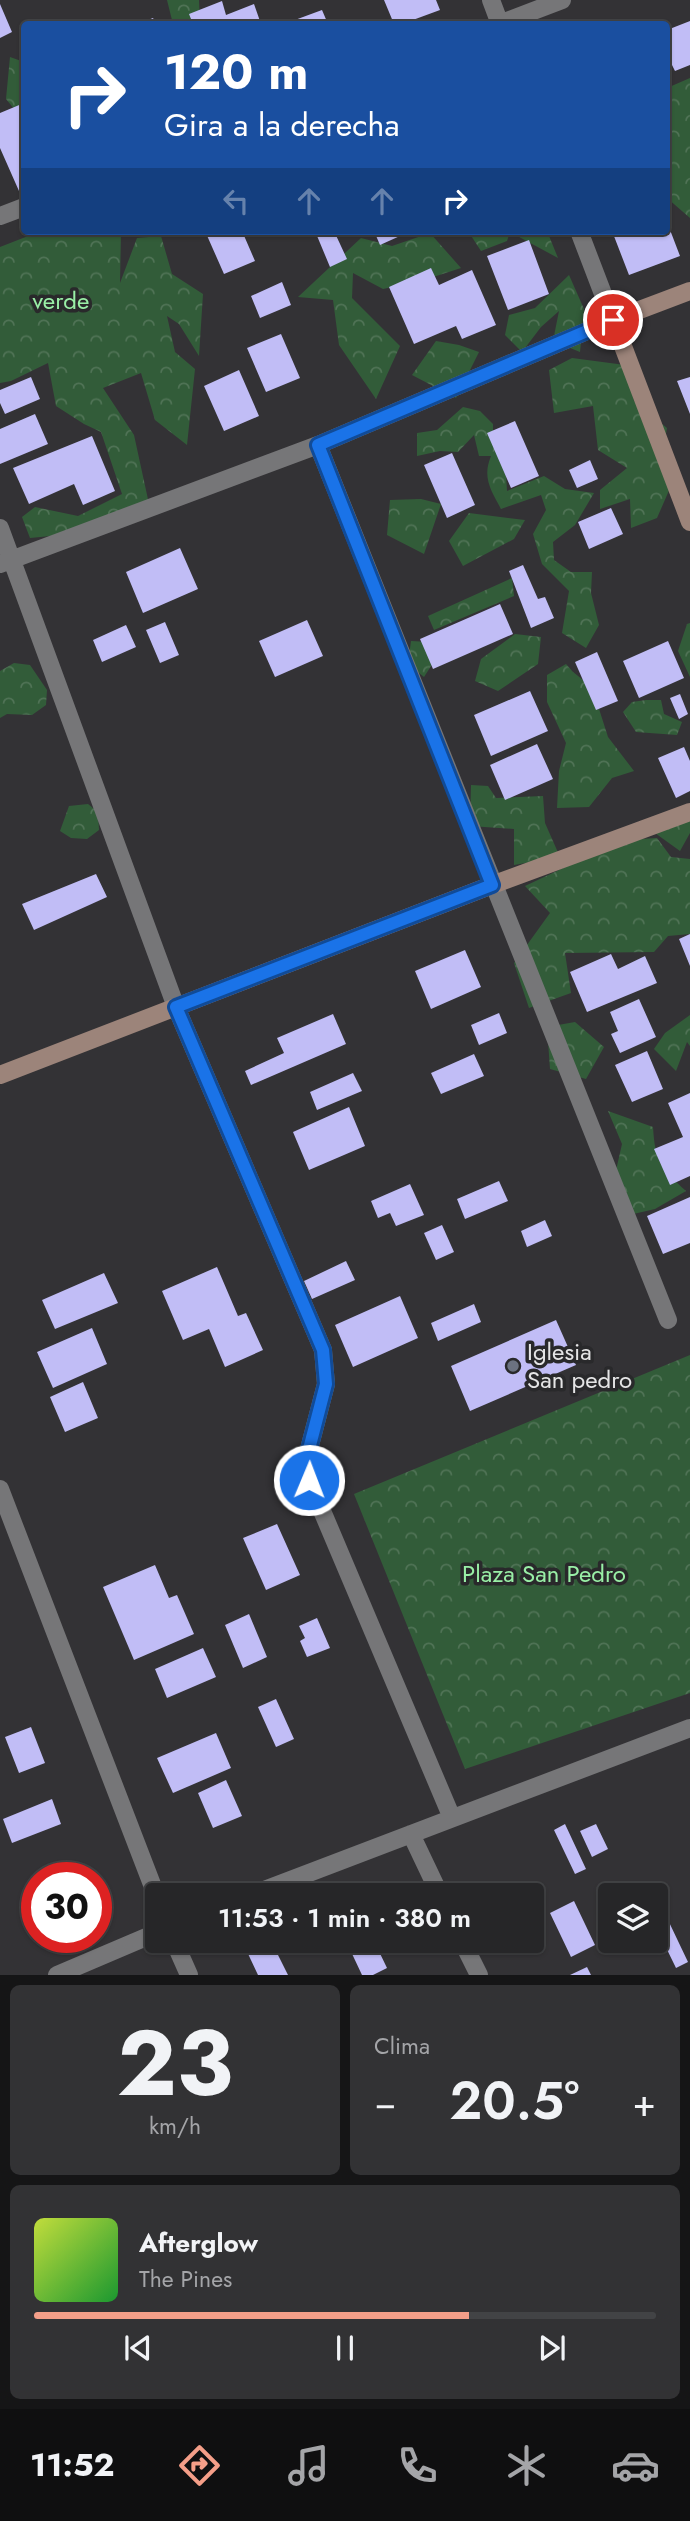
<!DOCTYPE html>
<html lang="es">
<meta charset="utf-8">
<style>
body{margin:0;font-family:Jost,sans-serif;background:#323234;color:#f1f3f6;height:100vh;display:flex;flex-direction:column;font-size:26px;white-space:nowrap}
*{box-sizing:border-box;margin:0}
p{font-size:23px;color:#a4a5a8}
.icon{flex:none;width:38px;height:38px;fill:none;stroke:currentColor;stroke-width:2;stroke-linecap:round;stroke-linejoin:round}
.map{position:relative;height:1975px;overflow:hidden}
.panel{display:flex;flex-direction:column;gap:10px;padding:10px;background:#151516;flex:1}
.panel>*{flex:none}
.top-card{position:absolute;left:21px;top:21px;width:649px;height:214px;border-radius:7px;box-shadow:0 2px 5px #0004,0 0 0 2px #424345;background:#1a4fa0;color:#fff;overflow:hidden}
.controls{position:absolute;left:598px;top:1883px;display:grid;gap:14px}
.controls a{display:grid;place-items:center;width:70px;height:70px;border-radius:7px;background:#262628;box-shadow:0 2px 5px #0004,0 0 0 2px #424345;font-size:35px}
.speed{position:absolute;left:21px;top:1862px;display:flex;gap:14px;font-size:35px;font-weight:700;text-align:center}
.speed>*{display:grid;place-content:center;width:91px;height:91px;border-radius:50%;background:#262628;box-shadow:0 2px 5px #0004,0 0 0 2px #424345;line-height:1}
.speed .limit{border:10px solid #d22;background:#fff;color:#111}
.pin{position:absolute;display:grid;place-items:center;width:60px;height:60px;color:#fff;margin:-30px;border:4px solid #fff;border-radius:50%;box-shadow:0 2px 7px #0007}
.me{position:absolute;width:77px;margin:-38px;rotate:1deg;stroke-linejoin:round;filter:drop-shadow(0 0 5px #0008)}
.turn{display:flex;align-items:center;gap:24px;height:147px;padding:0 28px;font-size:32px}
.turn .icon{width:91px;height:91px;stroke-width:2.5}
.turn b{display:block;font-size:49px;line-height:60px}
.lanes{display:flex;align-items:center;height:66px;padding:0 28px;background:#0003;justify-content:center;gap:35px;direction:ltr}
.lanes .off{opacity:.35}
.big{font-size:52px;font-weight:600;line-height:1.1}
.panel .tile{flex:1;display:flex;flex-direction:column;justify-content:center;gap:10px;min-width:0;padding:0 24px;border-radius:10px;background:#323234}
.panel .dial{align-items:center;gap:0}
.dial b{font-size:91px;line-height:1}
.song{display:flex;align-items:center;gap:21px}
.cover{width:84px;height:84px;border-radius:10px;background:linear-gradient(135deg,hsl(70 70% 55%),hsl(130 70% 35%))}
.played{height:7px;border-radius:4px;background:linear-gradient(90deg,#f49e88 70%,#424345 70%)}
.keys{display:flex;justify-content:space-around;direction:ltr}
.heat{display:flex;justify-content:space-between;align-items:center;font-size:38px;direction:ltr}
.panel .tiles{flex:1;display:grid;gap:10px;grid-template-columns:1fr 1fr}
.tile:last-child{grid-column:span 2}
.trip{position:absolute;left:145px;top:1883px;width:399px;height:70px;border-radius:7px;background:#262628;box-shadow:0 2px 5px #0004,0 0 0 2px #424345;font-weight:600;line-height:70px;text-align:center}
.dock{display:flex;height:112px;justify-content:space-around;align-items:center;background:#0f0f10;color:#a4a5a8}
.dock .icon{width:49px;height:49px}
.dock .active{color:#f49e88}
.dock b{font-size:32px;color:#f1f3f6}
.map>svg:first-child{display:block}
</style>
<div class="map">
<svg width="690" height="1975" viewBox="0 0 690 1975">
<defs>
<pattern id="forest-crowns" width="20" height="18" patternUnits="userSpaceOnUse" patternTransform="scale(1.75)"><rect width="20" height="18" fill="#325c39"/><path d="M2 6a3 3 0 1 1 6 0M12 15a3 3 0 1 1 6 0" fill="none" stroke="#507356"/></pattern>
</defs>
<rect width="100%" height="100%" fill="#333235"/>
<path fill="url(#forest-crowns)" d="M167,0H199L200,24H173Z
M10,57L24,62V121L6,99Z
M690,78V218L667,198V88Z
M41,231H121L120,283L137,238L161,236L172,274L203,294L199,356L179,324L167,316L175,352L195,369L187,445L155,420L141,373L103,388L134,435L149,504L71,534L30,538L22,517L35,507L78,516L122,494L101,432L84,424L56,406L48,363L11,381L0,383V247Z
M468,231H500L503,234L504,231H547L558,258L510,232L507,241L481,251Z
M430,233L461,268L424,280L383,289L353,273L352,298L400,346L376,399L339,345L333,300L298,297L361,238L392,246Z
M569,275L584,309L580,352L553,341L559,311L541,327L522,352L505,335L509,315L535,308Z
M436,341L459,345L479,352L456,398L412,375Z
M572,358L625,365L634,401L667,428L661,462L674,479L657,518L631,528L630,499L600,509V490L627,468L598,450L593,406L554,413L549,370Z
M463,407L480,411L493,424V440L505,457L507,491L544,476L565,489L594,493L575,525L553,542L554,560L571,572H592L591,593L599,625L586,648L562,633L569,591L542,564L533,534L546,510L541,495L501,509C491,490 482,478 491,456H479L474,435L458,452L440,451L417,456V433L437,430Z
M421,499L441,504L424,554L387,535L390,500Z
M469,513L525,520L514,539L463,566L449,541Z
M512,578L514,596L434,630L428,616Z
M690,623V677L678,651L687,624Z
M515,634L541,637L538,664L498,691L475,681L481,659Z
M411,641L429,642L440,652L424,677L408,664Z
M14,663L30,665L47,690L46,705L32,715L7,714L0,718V671Z
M566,664L573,672L592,687L608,737L634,771L612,778L589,807L557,808L559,771L566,743L547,702V675Z
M646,700H661L664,714L682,722L677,735L636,732L623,712L632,702Z
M471,785L488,786L496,798L543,796L545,823L560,857L514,865V829L470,826Z
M88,804L98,812L99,830L87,839L71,838L60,831L69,806Z
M690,818V833L680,851L655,833Z
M657,838L671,857L690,859V934L668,936L654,952L565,953L571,993L529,1008L514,963L550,913L525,886L623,840Z
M690,1015V1046L687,1042L676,1071L654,1049L665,1033Z
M575,1022L604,1047L586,1079L550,1069L547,1027Z
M608,1111L653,1127C655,1162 661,1168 686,1191L655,1209L629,1215L612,1188L622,1144Z
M690,1355V1693L465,1769L354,1494Z"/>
<path fill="#c1bdf6" d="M384,0H436L440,10L402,24H394Z
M222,1L226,15L254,4L261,24H193L189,14Z
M0,4L12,32L0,38Z
M322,10L328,24H284Z
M153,18L156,24H138Z
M690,21V65L675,71L672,65L667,67V30Z
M24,103V189L19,191L0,148V113Z
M667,222L680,256L629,275L612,231H667Z
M205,231H242L255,261L224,274Z
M315,231H334L347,259L330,267Z
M374,231H411L380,245Z
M529,240L549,294L508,310L487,256Z
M431,268L439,285L472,270L496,325L462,339L456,326L414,344L389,287Z
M282,282L291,305L260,318L251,296Z
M281,334L300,378L266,392L247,348Z
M239,370L259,416L224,431L204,386Z
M31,377L40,399L5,414L0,403V390Z
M690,377V414L677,381Z
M35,414L48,444L0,464V429Z
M515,421L539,476L511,488L487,433Z
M92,436L115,491L83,505L74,484L29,504L13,468Z
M452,453L475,505L447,518L424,465Z
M590,460L598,479L577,488L569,470Z
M611,508L623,534L589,549L578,522Z
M180,548L198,589L143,613L126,572Z
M523,565L538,599L545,597L554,618L531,628L509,571Z
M500,604L513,634L433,669L420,639Z
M307,620L323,656L275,677L259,641Z
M165,622L179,655L160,663L146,630Z
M126,625L136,647L102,662L93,640Z
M668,641L684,678L639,698L623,661Z
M597,652L618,701L596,710L575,662Z
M530,691L548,731L491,756L474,715Z
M680,694L688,714L679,719L670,698Z
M537,744L553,779L505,800L490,765Z
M684,747L690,761V791L676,798L658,758Z
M96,874L107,897L34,930L22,904Z
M690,934V966L679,939Z
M465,950L481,987L431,1009L415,971Z
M611,954L618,969L645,956L657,983L587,1012L570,972Z
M639,999L656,1037L620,1053L611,1034L618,1031L610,1012Z
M499,1013L507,1033L479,1045L471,1025Z
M333,1014L346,1044L251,1085L245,1071L284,1053L277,1038Z
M647,1051L663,1089L632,1102L615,1065Z
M474,1054L484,1076L441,1094L431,1073Z
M353,1073L362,1091L317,1110L310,1092Z
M690,1093V1176L670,1185L654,1149L683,1137L668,1103Z
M349,1107L365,1146L309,1170L293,1132Z
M499,1181L508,1201L465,1219L457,1199Z
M410,1184L424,1215L396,1226L390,1213L378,1218L371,1201Z
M690,1197V1243L663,1254L647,1216Z
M545,1220L552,1236L527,1247L521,1231Z
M442,1225L454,1252L436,1260L424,1233Z
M346,1261L355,1280L312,1299L304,1281Z
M217,1267L238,1316L246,1313L263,1350L225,1367L209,1329L183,1340L162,1291Z
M104,1273L118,1303L55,1329L42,1300Z
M400,1296L418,1338L353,1367L335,1325Z
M474,1304L481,1322L438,1341L431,1323Z
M556,1320L576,1365L470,1411L451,1366Z
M92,1328L107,1364L53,1388L37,1352Z
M83,1382L98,1418L65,1432L50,1397Z
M277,1524L300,1575L266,1590L243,1538Z
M155,1565L169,1598L177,1595L194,1634L134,1660L103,1587Z
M249,1614L267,1657L243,1668L225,1625Z
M317,1618L330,1648L307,1657L300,1641L305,1638L299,1626Z
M203,1648L216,1677L167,1698L155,1669Z
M276,1699L294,1739L276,1747L258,1707Z
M31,1727L45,1763L19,1773L5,1737Z
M216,1733L231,1768L173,1793L157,1758Z
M226,1780L242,1816L213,1828L198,1793Z
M52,1799L61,1824L12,1843L3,1819Z
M565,1824L586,1869L575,1874L554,1830Z
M596,1824L608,1849L592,1857L580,1831Z
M574,1901L595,1945L571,1957L550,1913Z
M668,1920L688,1962L676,1968L656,1927Z
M242,1941H271L288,1975H258Z
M346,1941H374L387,1968L373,1975H362Z
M587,1967L591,1975H570Z"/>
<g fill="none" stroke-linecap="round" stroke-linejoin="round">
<path stroke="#767678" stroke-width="18" d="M491,0L500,24
M499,24L562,0
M0,216L24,207
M318,445L668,1320
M0,528L176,1007L323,1350L326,1384L308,1453L309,1480L452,1818
M0,564L318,445L613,320L579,231
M0,1489L158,1900
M411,1834L440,1895
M251,1895L690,1728
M174,1941L189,1975
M462,1941L479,1975
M57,1975L158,1932"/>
<path stroke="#9c847a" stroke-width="18" d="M690,291L613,320L690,522
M0,1075L492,885L690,812"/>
</g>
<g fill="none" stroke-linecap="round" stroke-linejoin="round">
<defs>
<path id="route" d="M309,1480L308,1453L326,1384L323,1350L176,1007L492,885L318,445L613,320"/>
</defs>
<use href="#route" stroke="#114b97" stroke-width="18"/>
<use href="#route" stroke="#1a73e8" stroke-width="12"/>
</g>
<circle fill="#6b7280" stroke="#29292b" stroke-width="2.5" cx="513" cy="1366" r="7"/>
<g text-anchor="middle" stroke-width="7" stroke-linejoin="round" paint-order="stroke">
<g font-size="24" fill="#99efa6" stroke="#29292b">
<text x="61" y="309">verde</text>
<text x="544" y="1582">Plaza San Pedro</text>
</g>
<g font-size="24" fill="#e5e5e6" stroke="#29292b" text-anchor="start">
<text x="527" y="1360">Iglesia<tspan x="527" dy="28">San pedro</tspan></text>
</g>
</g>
</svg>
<div class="controls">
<a><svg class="icon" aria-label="layers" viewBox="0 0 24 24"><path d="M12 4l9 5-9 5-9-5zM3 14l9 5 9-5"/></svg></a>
</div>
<div class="speed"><div class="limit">30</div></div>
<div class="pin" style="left:613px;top:320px;background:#d93025"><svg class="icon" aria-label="arrive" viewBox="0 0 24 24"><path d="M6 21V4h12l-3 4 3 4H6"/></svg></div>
<svg class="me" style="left:309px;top:1480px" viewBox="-20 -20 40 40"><circle r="17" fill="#1a73e8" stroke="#fff" stroke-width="3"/><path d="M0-11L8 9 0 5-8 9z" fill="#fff"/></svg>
<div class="trip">11:53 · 1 min · 380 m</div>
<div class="top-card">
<div class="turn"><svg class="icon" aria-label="right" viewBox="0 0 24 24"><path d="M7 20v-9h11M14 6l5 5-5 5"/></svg><div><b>120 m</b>Gira a la derecha</div></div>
<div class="lanes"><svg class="icon off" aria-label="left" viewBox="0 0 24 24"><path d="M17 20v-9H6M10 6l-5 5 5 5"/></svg><svg class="icon off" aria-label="ahead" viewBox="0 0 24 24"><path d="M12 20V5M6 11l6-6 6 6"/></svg><svg class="icon off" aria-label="ahead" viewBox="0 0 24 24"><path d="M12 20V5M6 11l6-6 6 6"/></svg><svg class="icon" aria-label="right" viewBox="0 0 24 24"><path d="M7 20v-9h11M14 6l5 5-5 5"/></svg></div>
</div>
</div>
<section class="panel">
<div class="tiles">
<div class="tile dial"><b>23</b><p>km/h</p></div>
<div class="tile"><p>Clima</p>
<div class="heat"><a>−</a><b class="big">20.5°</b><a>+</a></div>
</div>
<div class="tile">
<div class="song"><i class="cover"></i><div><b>Afterglow</b><p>The Pines</p></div></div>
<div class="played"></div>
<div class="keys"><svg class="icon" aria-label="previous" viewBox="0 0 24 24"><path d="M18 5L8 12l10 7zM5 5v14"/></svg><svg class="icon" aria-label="pause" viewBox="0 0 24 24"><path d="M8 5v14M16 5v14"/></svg><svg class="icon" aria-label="next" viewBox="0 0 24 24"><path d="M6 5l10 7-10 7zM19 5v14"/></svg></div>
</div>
</div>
</section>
<nav class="dock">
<b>11:52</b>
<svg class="icon active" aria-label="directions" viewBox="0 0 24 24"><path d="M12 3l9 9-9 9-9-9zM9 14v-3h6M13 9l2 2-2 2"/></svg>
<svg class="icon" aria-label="music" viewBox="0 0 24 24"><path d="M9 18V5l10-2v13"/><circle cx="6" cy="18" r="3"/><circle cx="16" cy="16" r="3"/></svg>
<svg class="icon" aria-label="phone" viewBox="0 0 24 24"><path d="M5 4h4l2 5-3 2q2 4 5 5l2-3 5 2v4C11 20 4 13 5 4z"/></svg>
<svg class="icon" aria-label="climate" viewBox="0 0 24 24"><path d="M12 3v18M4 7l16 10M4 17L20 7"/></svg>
<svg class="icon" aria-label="car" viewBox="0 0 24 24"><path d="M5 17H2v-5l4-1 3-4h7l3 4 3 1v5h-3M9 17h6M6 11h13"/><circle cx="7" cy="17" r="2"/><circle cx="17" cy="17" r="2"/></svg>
</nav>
